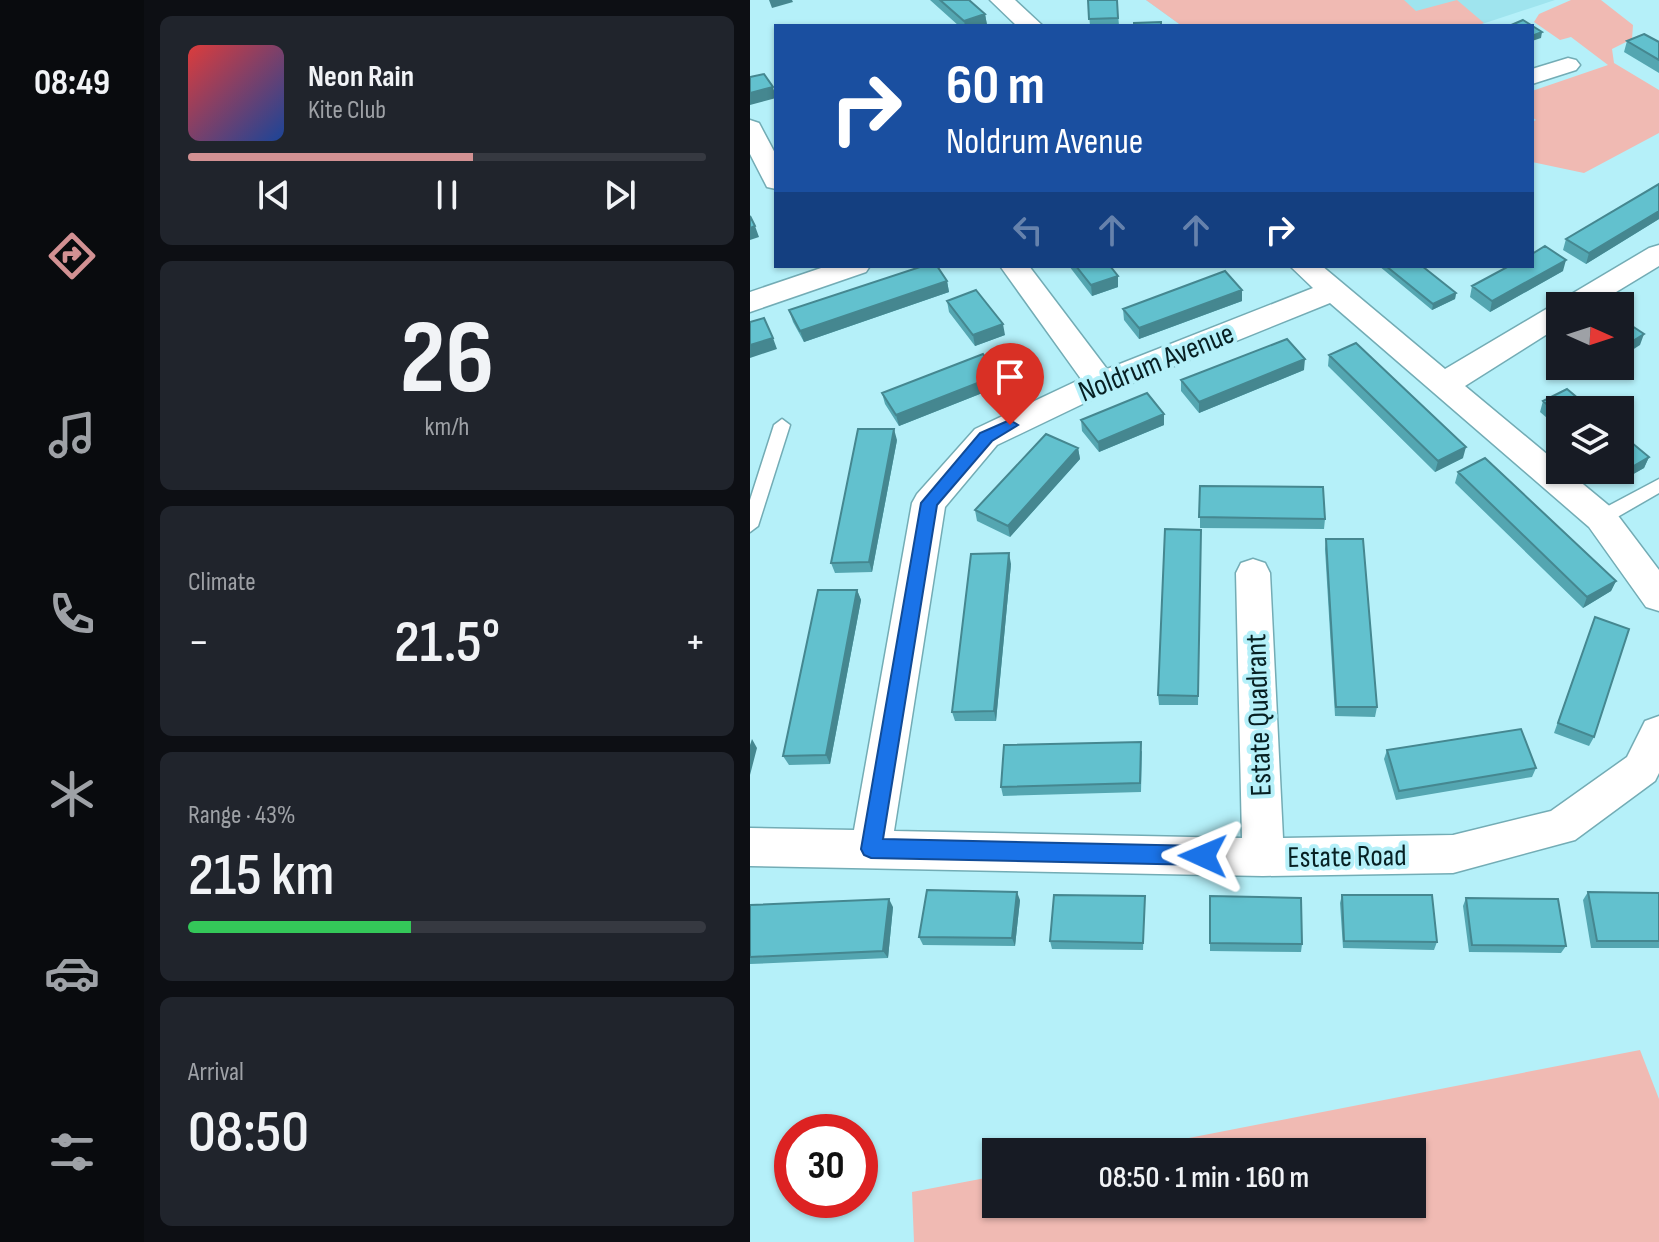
<!DOCTYPE html>
<meta charset="utf-8">
<style>
body{margin:0;font-family:"Sofia Sans Condensed",sans-serif;background:#20242c;color:#f1f3f6;height:100vh;display:flex;flex-direction:column;font-size:30px;white-space:nowrap}
*{box-sizing:border-box;margin:0}
p{font-size:26px;color:#9ea1a6}
.icon{flex:none;width:44px;height:44px;fill:none;stroke:currentColor;stroke-width:2;stroke-linecap:round;stroke-linejoin:round}
.map{position:relative;flex:1;overflow:hidden}
.drawer{display:flex;flex-direction:column;gap:16px;padding:16px;background:#0d0f14;width:606px}
.drawer>*{flex:none}
.banner{position:absolute;left:24px;top:24px;width:760px;height:244px;border-radius:0px;box-shadow:0 2px 6px #0004;background:#1a4fa0;color:#fff;overflow:hidden}
.needle{width:52px;rotate:93deg}
.fabs{position:absolute;left:796px;top:292px;display:grid;gap:16px}
.fabs a{display:grid;place-items:center;width:88px;height:88px;border-radius:0px;background:#171b24;box-shadow:0 2px 6px #0004;font-size:40px}
.speed{position:absolute;left:24px;top:1114px;display:flex;gap:16px;font-size:40px;font-weight:700;text-align:center}
.speed>*{display:grid;place-content:center;width:104px;height:104px;border-radius:50%;background:#171b24;box-shadow:0 2px 6px #0004;line-height:1}
.speed .limit{border:12px solid #d22;background:#fff;color:#111}
.pin{position:absolute;display:grid;place-items:center;width:68px;height:68px;color:#fff;margin:-82px -34px;border-radius:50% 50% 50% 0;rotate:-45deg;box-shadow:0 0 8px #0007}
.pin .icon{rotate:45deg}
.me{position:absolute;width:88px;margin:-44px;rotate:271deg;stroke-linejoin:round;filter:drop-shadow(0 0 6px #0008)}
.turn{display:flex;align-items:center;gap:28px;height:168px;padding:0 40px;font-size:36px}
.turn .icon{width:104px;height:104px;stroke-width:2.5}
.turn b{display:block;font-size:56px;line-height:68px}
.lanes{display:flex;align-items:center;height:76px;padding:0 40px;background:#0003;justify-content:center;gap:40px;direction:ltr}
.lanes .off{opacity:.35}
.big{font-size:60px;font-weight:600;line-height:1.1}
.drawer .card{flex:1;display:flex;flex-direction:column;justify-content:center;gap:12px;min-width:0;padding:0 28px;border-radius:12px;background:#20242c}
.drawer .dial{align-items:center;gap:0}
.dial b{font-size:104px;line-height:1}
.song{display:flex;align-items:center;gap:24px}
.cover{width:96px;height:96px;border-radius:12px;background:linear-gradient(135deg,hsl(0 70% 55%),hsl(220 70% 35%))}
.played{height:8px;border-radius:4px;background:linear-gradient(90deg,#d29193 55%,#363941 55%)}
.keys{display:flex;justify-content:space-around;direction:ltr}
.heat{display:flex;justify-content:space-between;align-items:center;font-size:44px;direction:ltr}
.charge{height:12px;border-radius:6px;background:linear-gradient(90deg,#34c759 43%,#363941 0)}
.trip{position:absolute;left:232px;top:1138px;width:444px;height:80px;border-radius:0px;background:#171b24;box-shadow:0 2px 6px #0004;font-weight:600;line-height:80px;text-align:center}
main{display:flex;flex:1;min-height:0}
.tab-bar{display:flex;flex-direction:column;width:144px;justify-content:space-around;align-items:center;background:#090b0e;color:#9ea1a6}
.tab-bar .icon{width:56px;height:56px}
.tab-bar .selected{color:#d29193}
.tab-bar b{font-size:36px;color:#f1f3f6}
.map>svg:first-child{display:block}
</style>
<main>
<nav class="tab-bar">
<b>08:49</b>
<svg class="icon selected" aria-label="directions" viewBox="0 0 24 24"><path d="M12 3l9 9-9 9-9-9zM9 14v-3h6M13 9l2 2-2 2"/></svg>
<svg class="icon" aria-label="music" viewBox="0 0 24 24"><path d="M9 18V5l10-2v13"/><circle cx="6" cy="18" r="3"/><circle cx="16" cy="16" r="3"/></svg>
<svg class="icon" aria-label="phone" viewBox="0 0 24 24"><path d="M5 4h4l2 5-3 2q2 4 5 5l2-3 5 2v4C11 20 4 13 5 4z"/></svg>
<svg class="icon" aria-label="climate" viewBox="0 0 24 24"><path d="M12 3v18M4 7l16 10M4 17L20 7"/></svg>
<svg class="icon" aria-label="car" viewBox="0 0 24 24"><path d="M5 17H2v-5l4-1 3-4h7l3 4 3 1v5h-3M9 17h6M6 11h13"/><circle cx="7" cy="17" r="2"/><circle cx="17" cy="17" r="2"/></svg>
<svg class="icon" aria-label="filters" viewBox="0 0 24 24"><path d="M4 7h16M4 17h16"/><circle cx="9" cy="7" r="2"/><circle cx="15" cy="17" r="2"/></svg>
</nav>
<section class="drawer">
<div class="card">
<div class="song"><i class="cover"></i><div><b>Neon Rain</b><p>Kite Club</p></div></div>
<div class="played"></div>
<div class="keys"><svg class="icon" aria-label="previous" viewBox="0 0 24 24"><path d="M18 5L8 12l10 7zM5 5v14"/></svg><svg class="icon" aria-label="pause" viewBox="0 0 24 24"><path d="M8 5v14M16 5v14"/></svg><svg class="icon" aria-label="next" viewBox="0 0 24 24"><path d="M6 5l10 7-10 7zM19 5v14"/></svg></div>
</div>
<div class="card dial"><b>26</b><p>km/h</p></div>
<div class="card"><p>Climate</p>
<div class="heat"><a>−</a><b class="big">21.5°</b><a>+</a></div>
</div>
<div class="card"><p>Range · 43%</p><b class="big">215 km</b><div class="charge"></div></div>
<div class="card"><p>Arrival</p><b class="big">08:50</b></div>
</section>
<div class="map">
<svg width="909" height="1242" viewBox="0 0 909 1242">
<rect width="100%" height="100%" fill="#b5f0f9"/>
<path fill="#9fe4ee" d="M396,0H805L726,26H432Z"/>
<path fill="#f0bab3" d="M396,0H654L666,11L707,0L734,23L726,26H432Z
M821,0H851L883,25L882,39L862,49L864,63L909,90V133L834,173L782,162V122L786,120L782,117V91L858,65L821,37L810,40L784,22L789,14Z
M890,1050L909,1099V1242H164L162,1192L246,1176V1204H662V1152H367Z"/>
<g fill="none" stroke-linecap="round" stroke-linejoin="round">
<defs>
<path id="lane" d="M32,419L40,425L8,526L0,532V500L24,425Z
M909,479V493L857,523H845L843,518L845,513Z"/>
<path id="street" d="M240,0H265L293,26H267Z
M818,58L826,60L830,65L826,70L782,84V69Z
M0,120L9,123L26,155V189L17,187L0,154Z
M909,245V266L843,306H810V326L715,386L810,465V470H816L863,509L909,570V611L896,607L839,527L580,303L345,398L247,445L195,507L144,831L492,838L486,573L491,563L503,559L515,563L520,573L533,838L703,835L801,811L877,757L895,721L909,716V773L905,781L825,840L703,873L513,876L0,866V828L104,830L162,503L167,494L225,429L331,379L250,266H279L357,369L563,288L540,266H572L695,369L899,248Z
M77,266H120L116,272L0,312V292Z"/>
</defs>
<use href="#lane" stroke="#73acb5" stroke-width="3"/>
<use href="#street" stroke="#73acb5" stroke-width="3"/>
<use href="#lane" fill="#fff" fill-rule="evenodd"/>
<use href="#street" fill="#fff" fill-rule="evenodd"/>
</g>
<path fill="#54a6b1" d="M180,0H219L235,14L237,25L233,26H209Z
M338,0H367L369,26H340Z
M877,41L909,42V73L874,52Z
M909,184V219L836,264L813,250L816,239Z
M319,266H360L368,287L342,296Z
M629,266H672L706,293L705,299L682,310Z
M813,271L740,312L720,297L722,286Z
M197,281L199,292L54,342L43,322L39,310Z
M492,290V301L389,339L374,320L373,309Z
M197,301L255,335L225,346L199,312Z
M579,355L713,458L685,472L578,366Z
M817,366H857L836,380Z
M554,370L449,413L431,391V380Z
M248,375L250,386L149,426L135,404L132,393Z
M793,401L810,410V429L790,412Z
M331,420L414,425L349,452L332,431Z
M870,433L899,457L894,468L871,481L858,470H870Z
M147,440L122,572L85,573L81,563Z
M328,448L330,459L260,537L227,521L225,510Z
M708,472L866,581L861,591L833,608L705,483Z
M450,486L575,519L574,529L450,528Z
M451,530L448,705H409L408,695Z
M576,539L627,707L625,717L585,716L575,549Z
M261,564L246,721H205L202,712Z
M107,590L111,600L80,764L39,765L33,756Z
M845,617L844,737L839,746L804,733Z
M637,750L786,768L782,777L646,800L634,759Z
M392,751L391,792L253,796L251,787Z
M838,892L909,893V948H841L833,900Z
M592,895L687,942L684,950L593,948L590,903Z
M395,896L393,950L302,949L300,941Z
M460,896L552,944L551,952L460,951Z
M716,898L816,946L811,953L719,952L713,906Z
M270,900L265,946L173,945L169,937Z
M0,905L143,907L138,958L0,964Z"/>
<path fill="#458790" d="M19,0H42L43,2L22,8Z
M235,14L237,25L233,26H215L214,21Z
M792,32L791,38L782,41V36Z
M23,87L26,98L0,105V93Z
M909,211V219L836,264L839,253Z
M5,226L9,237L0,240V228Z
M816,260L813,271L740,312L742,301Z
M368,276V287L342,296L341,285Z
M197,281L199,292L54,342L50,331Z
M492,290V301L389,339V328Z
M706,293L705,299L682,310L683,304Z
M253,324L255,335L225,346L223,335Z
M894,334L890,345L870,358V349Z
M23,338L27,349L0,358V345Z
M555,359L554,370L449,413V402Z
M844,366H857L836,380L840,369Z
M248,375L250,386L149,426L146,415Z
M414,414V425L349,452L348,442Z
M144,429L147,440L122,572L119,562Z
M716,447L713,458L685,472L688,461Z
M328,448L330,459L260,537L258,526Z
M899,457L894,468L871,481L875,471Z
M259,553L261,564L246,721L244,711Z
M866,581L861,591L833,608L837,597Z
M107,590L111,600L80,764L76,755Z
M2,739L7,748L0,775V745Z
M267,892L270,900L265,946L262,938Z
M139,899L143,907L138,958L133,951Z"/>
<path fill="#62c1ce" stroke="#458790" stroke-width="2" d="M190,0H219L235,14L214,21Z
M338,0H367L368,18L339,19Z
M773,20L792,32L782,36V26H759Z
M411,22V26H384V23Z
M894,34L909,42V60L877,41Z
M14,74L23,87L0,93V77Z
M909,184V211L839,253L816,239Z
M0,216L5,226L0,228Z
M795,246L816,260L742,301L722,286L759,266H782V254Z
M173,266H187L197,281L50,331L39,310Z
M326,266H360L368,276L341,285Z
M636,266H672L706,293L683,304Z
M475,271L492,290L389,328L373,309Z
M226,290L253,324L223,335L197,301Z
M14,318L23,338L0,345V322Z
M870,318L894,334L870,349Z
M537,339L555,359L449,402L431,380Z
M606,343L716,447L688,461L579,355Z
M233,354L248,375L146,415L132,393Z
M817,389L842,410H810V416L793,401Z
M397,393L414,414L348,442L331,420Z
M108,429H144L119,562L81,563Z
M870,433L899,457L875,471L870,466Z
M296,434L328,448L258,526L225,510Z
M735,458L866,581L837,597L708,472Z
M450,486L573,487L575,519L449,517Z
M415,529L451,530L448,696L408,695Z
M576,539H613L627,707H586Z
M259,553L244,711L202,712L221,554Z
M68,590H107L76,755L33,756Z
M845,617L879,629L844,737L808,723Z
M771,729L786,768L649,791L637,750Z
M391,742L390,783L251,787L254,745Z
M177,890L267,892L262,938L169,937Z
M838,892L909,893V941H847Z
M304,895L395,896L393,943L300,941Z
M592,895H682L687,942L594,941Z
M460,896L551,898L552,944L460,943Z
M716,898L808,899L816,946L722,945Z
M139,899L133,951L0,957V905Z"/>
<path fill="#1a73e8" stroke="#114b97" stroke-width="2" d="M260,420L268,425L242,441L187,505L133,839L453,846L460,849L463,856L460,863L453,865L121,858L114,855L111,849L171,503L230,433Z"/>
<g text-anchor="middle" stroke-width="8" stroke-linejoin="round" paint-order="stroke">
<g font-size="30" fill="#072023" stroke="#b5f0f9">
<text transform="translate(406 362) rotate(-22)" y="10">Noldrum Avenue</text>
<text transform="translate(508 715) rotate(-92)" y="10">Estate Quadrant</text>
<text transform="translate(597 856) rotate(-1)" y="10">Estate Road</text>
</g>
</g>
</svg>
<div class="fabs">
<a><svg class="needle" viewBox="-14 -14 28 28"><path d="M0-13l5 13h-10z" fill="#e53935"/><path d="M0 13l5-13h-10z" fill="#9ea1a6"/></svg></a>
<a><svg class="icon" aria-label="layers" viewBox="0 0 24 24"><path d="M12 4l9 5-9 5-9-5zM3 14l9 5 9-5"/></svg></a>
</div>
<div class="speed"><div class="limit">30</div></div>
<div class="pin" style="left:260px;top:425px;background:#d93025"><svg class="icon" aria-label="arrive" viewBox="0 0 24 24"><path d="M6 21V4h12l-3 4 3 4H6"/></svg></div>
<svg class="me" style="left:453px;top:856px" viewBox="-20 -20 40 40"><path d="M0-17L14 15 0 8-14 15z" fill="#1a73e8" stroke="#fff" stroke-width="4"/></svg>
<div class="trip">08:50 · 1 min · 160 m</div>
<div class="banner">
<div class="turn"><svg class="icon" aria-label="right" viewBox="0 0 24 24"><path d="M7 20v-9h11M14 6l5 5-5 5"/></svg><div><b>60 m</b>Noldrum Avenue</div></div>
<div class="lanes"><svg class="icon off" aria-label="left" viewBox="0 0 24 24"><path d="M17 20v-9H6M10 6l-5 5 5 5"/></svg><svg class="icon off" aria-label="ahead" viewBox="0 0 24 24"><path d="M12 20V5M6 11l6-6 6 6"/></svg><svg class="icon off" aria-label="ahead" viewBox="0 0 24 24"><path d="M12 20V5M6 11l6-6 6 6"/></svg><svg class="icon" aria-label="right" viewBox="0 0 24 24"><path d="M7 20v-9h11M14 6l5 5-5 5"/></svg></div>
</div>
</div>
</main>
